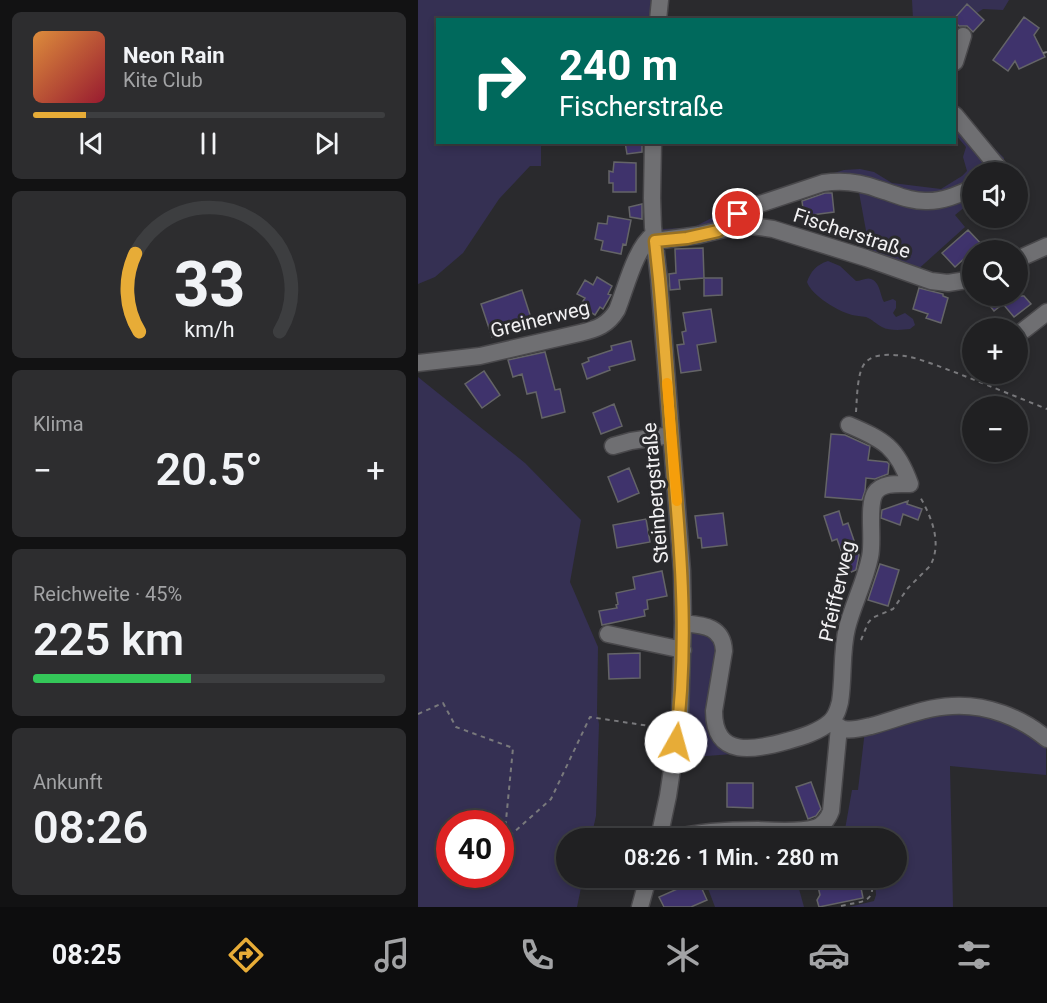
<!DOCTYPE html>
<html lang="de">
<meta charset="utf-8">
<style>
body{margin:0;font-family:Roboto,sans-serif;background:#2d2d2f;color:#f1f3f6;height:100vh;display:flex;flex-direction:column;font-size:22px;white-space:nowrap}
*{box-sizing:border-box;margin:0}
p{font-size:20px;color:#a2a3a5}
.icon{flex:none;width:33px;height:33px;fill:none;stroke:currentColor;stroke-width:2;stroke-linecap:round;stroke-linejoin:round}
.map{position:relative;flex:1;overflow:hidden}
.drawer{display:flex;flex-direction:column;gap:12px;padding:12px;background:#121213;width:418px}
.drawer>*{flex:none}
.banner{position:absolute;left:18px;top:18px;width:520px;height:126px;border-radius:0px;box-shadow:0 3px 9px #0003,0 0 0 2px #3d3e40;background:#00695c;color:#fff;overflow:hidden}
.controls{position:absolute;left:544px;top:162px;display:grid;gap:12px}
.controls a{display:grid;place-items:center;width:66px;height:66px;border-radius:50%;background:#202022;box-shadow:0 3px 9px #0003,0 0 0 2px #3d3e40;font-size:30px}
.speed{position:absolute;left:18px;top:810px;display:flex;gap:12px;font-size:30px;font-weight:700;text-align:center}
.speed>*{display:grid;place-content:center;width:78px;height:78px;border-radius:50%;background:#202022;box-shadow:0 3px 9px #0003,0 0 0 2px #3d3e40;line-height:1}
.speed .limit{border:9px solid #d22;background:#fff;color:#111}
.pin{position:absolute;display:grid;place-items:center;width:51px;height:51px;color:#fff;margin:-26px;border:3px solid #fff;border-radius:50%;box-shadow:0 2px 6px #0007}
.me{position:absolute;width:66px;margin:-33px;rotate:7deg;stroke-linejoin:round;filter:drop-shadow(0 0 4px #0008)}
.turn{display:flex;align-items:center;gap:21px;height:126px;padding:0 24px;font-size:27px}
.turn .icon{width:78px;height:78px;stroke-width:2.5}
.turn b{display:block;font-size:42px;line-height:51px}
.big{font-size:45px;font-weight:600;line-height:1.1}
.drawer .tile{flex:1;display:flex;flex-direction:column;justify-content:center;gap:9px;min-width:0;padding:0 21px;border-radius:9px;background:#2d2d2f}
.drawer .dial{align-items:center;gap:0}
.dial svg{height:156px;overflow:visible;fill:none;stroke:#3d3e40;stroke-width:7;stroke-linecap:round;text-anchor:middle}
.dial text{fill:#f1f3f6;stroke:none}
.song{display:flex;align-items:center;gap:18px}
.cover{width:72px;height:72px;border-radius:9px;background:linear-gradient(135deg,hsl(30 70% 55%),hsl(350 70% 35%))}
.played{height:6px;border-radius:3px;background:linear-gradient(90deg,#e7ac37 15%,#3d3e40 15%)}
.keys{display:flex;justify-content:space-around;direction:ltr}
.heat{display:flex;justify-content:space-between;align-items:center;font-size:33px;direction:ltr}
.charge{height:9px;border-radius:4px;background:linear-gradient(90deg,#34c759 45%,#3d3e40 0)}
.trip{position:absolute;left:138px;top:828px;width:351px;height:60px;border-radius:30px;background:#202022;box-shadow:0 3px 9px #0003,0 0 0 2px #3d3e40;font-weight:600;line-height:60px;text-align:center}
.tabs{display:flex;height:96px;justify-content:space-around;align-items:center;background:#0d0d0e;color:#a2a3a5}
.tabs .icon{width:42px;height:42px}
.tabs .current{color:#e7ac37}
.tabs b{font-size:27px;color:#f1f3f6}
main{display:flex;flex:1;min-height:0}
.map>svg:first-child{display:block}
</style>
<main>
<section class="drawer">
<div class="tile">
<div class="song"><i class="cover"></i><div><b>Neon Rain</b><p>Kite Club</p></div></div>
<div class="played"></div>
<div class="keys"><svg class="icon" aria-label="previous" viewBox="0 0 24 24"><path d="M18 5L8 12l10 7zM5 5v14"/></svg><svg class="icon" aria-label="pause" viewBox="0 0 24 24"><path d="M8 5v14M16 5v14"/></svg><svg class="icon" aria-label="next" viewBox="0 0 24 24"><path d="M6 5l10 7-10 7zM19 5v14"/></svg></div>
</div>
<div class="tile dial"><svg viewBox="0 0 100 80">
<path d="M14 69A42 42 0 1 1 86 69"/>
<path d="M14 69A42 42 0 0 1 12 29" stroke="#e7ac37"/>
<text x="50" y="56" font-size="32" font-weight="700">33</text>
<text x="50" y="72" font-size="11">km/h</text>
</svg></div>
<div class="tile"><p>Klima</p>
<div class="heat"><a>−</a><b class="big">20.5°</b><a>+</a></div>
</div>
<div class="tile"><p>Reichweite · 45%</p><b class="big">225 km</b><div class="charge"></div></div>
<div class="tile"><p>Ankunft</p><b class="big">08:26</b></div>
</section>
<div class="map">
<svg width="629" height="907" viewBox="0 0 629 907">
<rect width="100%" height="100%" fill="#2a2a2d"/>
<path fill="#353053" fill-rule="evenodd" d="M0,0H236L235,13L229,19L20,20V142L123,143V166H112L81,199L45,253L17,277L0,284Z
M494,0H591L585,10L565,9L559,13L549,4L535,20L495,19Z
M537,115L555,127L586,158V169L580,172H555V185L519,198L438,179L259,235L245,231L243,229L267,228L278,226L335,197L426,170L442,169L456,172L474,183L523,189L544,176L549,171L545,157L548,147L537,134Z
M440,187L542,197L548,206L537,215L547,227L497,272L449,255L451,247Z
M410,261L422,266L438,281C443,281 449,277 453,279C462,282 462,295 466,302L475,299L478,301V308L475,313L478,317L487,313L495,319L497,325L492,329C484,330 471,331 464,327C458,324 454,319 448,317C443,316 438,316 434,315C420,311 394,296 389,282C393,271 398,265 410,261Z
M0,377L107,463L163,520L152,582L180,647L179,713L181,724L178,816L173,838H148V878H165L159,907H0ZM32,824H82V874H32Z
M280,629L300,640L292,719L328,753L262,758L272,634Z
M562,711L628,742V775L532,766L535,907H431L456,901L458,895L457,878H478V838H431L426,835L434,790H440L447,730L508,714Z
M286,878H378L386,907H297Z"/>
<path fill="#3f336c" stroke="#646467" stroke-width="1.5" d="M549,4L566,20L555,32L549,26H541L537,22V20H535Z
M606,17L621,28L616,35L627,57L601,69L597,61L590,71L575,60Z
M207,142H224V152L209,154Z
M196,162L218,163V192H195V183H191V171L195,172Z
M407,193H414L416,212L386,216L384,201Z
M224,204V219L212,217L211,207Z
M190,216L213,220L208,245L205,244L203,254L183,250L185,241L177,239L180,223L189,224Z
M550,230L569,250H555V263L549,256L537,267L524,253Z
M285,248L286,278L261,280L262,289L252,290L251,274L258,273L257,249Z
M179,277L194,286L190,294L193,295L185,309L182,307L177,315L162,306L167,298L159,294L167,280L175,285Z
M286,278H304V295L286,296Z
M501,288L525,294V296L530,298L523,323L508,318L510,314L495,309Z
M104,290L115,324L74,337L63,304Z
M564,296H606L613,304L596,317L585,304L576,311Z
M293,309L298,342L279,345L283,370L263,373L259,345L266,344L264,332L268,331L265,313Z
M213,341L217,360L191,367L192,370L169,379L164,364L171,361L170,358L194,350L193,346Z
M127,352L137,390L142,389L147,412L124,418L118,392L109,394L104,374L95,377L90,360Z
M66,371L82,395L64,408L47,384Z
M196,404L204,426L183,434L175,413Z
M413,434L427,435L449,445L452,446L450,460L469,462L471,464L470,474L457,479L448,478L447,491L444,500L407,497Z
M211,468L221,493L200,502L190,477Z
M490,501L489,504L504,509L500,520L485,514L482,525L463,518L464,510Z
M421,511L425,525L430,523L441,555L438,570L431,573L419,539L414,541L406,516Z
M305,513L309,545L284,548L283,538H280L277,516Z
M228,519L232,542L199,548L195,525Z
M462,564L481,570L470,606L450,600Z
M244,571L249,596L229,600L230,609L226,610L227,616L184,625L181,611L199,608L198,605L200,604L198,593L217,589L215,577Z
M222,653V678L191,679L190,654Z
M393,782L403,809L398,816L390,819L378,787Z
M309,783H335V808L309,807Z
M263,878H279L289,900L273,907H246L241,897L266,886Z
M398,878H441L445,898L401,907L399,900L402,895Z"/>
<g fill="none" stroke-linecap="round" stroke-linejoin="round">
<defs>
<path id="minor" d="M240,20L242,0
M537,62L545,36
M537,115L584,172
M235,142L234,198L235,227L241,279L264,571L265,623L262,716L250,796L241,838
M303,228L320,214L330,208L405,183C424,180 442,182 460,189C477,194 493,202 510,201C526,201 541,194 555,188
M237,241L281,235L315,227L334,226L355,229L448,258L513,281L530,283L555,279
M600,259L629,246
M606,330L629,312
M0,363L62,356L162,333C179,329 190,325 199,310C208,288 217,248 236,234
M195,446L213,441L253,435
M265,623C285,625 305,626 306,651L296,711C296,759 337,750 369,741C383,737 401,732 412,722C418,717 420,710 422,702C426,677 423,652 429,628C435,604 447,582 452,557C456,540 449,506 457,493C464,482 481,484 492,484C479,447 466,440 431,425
M190,634L265,650
M414,721C418,725 421,728 426,729C434,731 445,728 453,726C479,719 507,707 534,706C568,704 603,717 629,739
M256,838C284,831 311,830 340,830C356,831 383,832 397,828C406,825 410,819 413,811L421,727
M222,907L230,878"/>
</defs>
<use href="#minor" stroke="#49484b" stroke-width="19"/>
<path stroke="#79797c" stroke-width="2" stroke-dasharray="4.5 4.5" stroke-linecap="butt" d="M625,53L629,52
M438,412C439,399 439,372 447,363C456,352 475,355 487,356C504,359 522,367 539,373C569,385 599,397 629,409
M443,640L450,623L454,618L475,609L490,588L512,566C525,543 513,516 501,495
M0,714L25,703L38,727L95,748L86,841L133,799L172,717L245,728
M415,834L423,838
M423,906C443,901 459,904 453,878"/>
<use href="#minor" stroke="#6f6f72" stroke-width="16"/>
</g>
<g fill="none" stroke-linecap="round" stroke-linejoin="round">
<defs>
<path id="route" d="M258,742C270,653 264,564 256,474C251,409 247,344 241,279L237,241L269,238L300,231L320,214"/>
</defs>
<use href="#route" stroke="#967024" stroke-width="15"/>
<use href="#route" stroke="#e7ac37" stroke-width="10"/>
<path stroke="#f59e0b" stroke-width="10" d="M249,383L259,501"/>
</g>
<g text-anchor="middle" stroke-width="6" stroke-linejoin="round" paint-order="stroke">
<g font-size="20" fill="#f2f1f3" stroke="#2a2a2d">
<text transform="translate(434 233) rotate(18)" y="7">Fischerstraße</text>
<text transform="translate(122 319) rotate(-14)" y="7">Greinerweg</text>
<text transform="translate(237 493) rotate(-95)" y="7">Steinbergstraße</text>
<text transform="translate(419 591) rotate(-77)" y="7">Pfeifferweg</text>
</g>
</g>
</svg>
<div class="controls">
<a><svg class="icon" aria-label="sound" viewBox="0 0 24 24"><path d="M4 9h4l5-4v14l-5-4H4zM17 9q2 3 0 6"/></svg></a>
<a><svg class="icon" aria-label="search" viewBox="0 0 24 24"><circle cx="10" cy="10" r="6"/><path d="M15 15l6 6"/></svg></a>
<a>+</a>
<a>−</a>
</div>
<div class="speed"><div class="limit">40</div></div>
<div class="pin" style="left:320px;top:214px;background:#d93025"><svg class="icon" aria-label="arrive" viewBox="0 0 24 24"><path d="M6 21V4h12l-3 4 3 4H6"/></svg></div>
<svg class="me" style="left:258px;top:742px" viewBox="-20 -20 40 40"><circle r="19" fill="#fff"/><path d="M0-13L10 11 0 6-10 11z" fill="#e7ac37"/></svg>
<div class="trip">08:26 · 1 Min. · 280 m</div>
<div class="banner">
<div class="turn"><svg class="icon" aria-label="right" viewBox="0 0 24 24"><path d="M7 20v-9h11M14 6l5 5-5 5"/></svg><div><b>240 m</b>Fischerstraße</div></div>
</div>
</div>
</main>
<nav class="tabs">
<b>08:25</b>
<svg class="icon current" aria-label="directions" viewBox="0 0 24 24"><path d="M12 3l9 9-9 9-9-9zM9 14v-3h6M13 9l2 2-2 2"/></svg>
<svg class="icon" aria-label="music" viewBox="0 0 24 24"><path d="M9 18V5l10-2v13"/><circle cx="6" cy="18" r="3"/><circle cx="16" cy="16" r="3"/></svg>
<svg class="icon" aria-label="phone" viewBox="0 0 24 24"><path d="M5 4h4l2 5-3 2q2 4 5 5l2-3 5 2v4C11 20 4 13 5 4z"/></svg>
<svg class="icon" aria-label="climate" viewBox="0 0 24 24"><path d="M12 3v18M4 7l16 10M4 17L20 7"/></svg>
<svg class="icon" aria-label="car" viewBox="0 0 24 24"><path d="M5 17H2v-5l4-1 3-4h7l3 4 3 1v5h-3M9 17h6M6 11h13"/><circle cx="7" cy="17" r="2"/><circle cx="17" cy="17" r="2"/></svg>
<svg class="icon" aria-label="filters" viewBox="0 0 24 24"><path d="M4 7h16M4 17h16"/><circle cx="9" cy="7" r="2"/><circle cx="15" cy="17" r="2"/></svg>
</nav>
